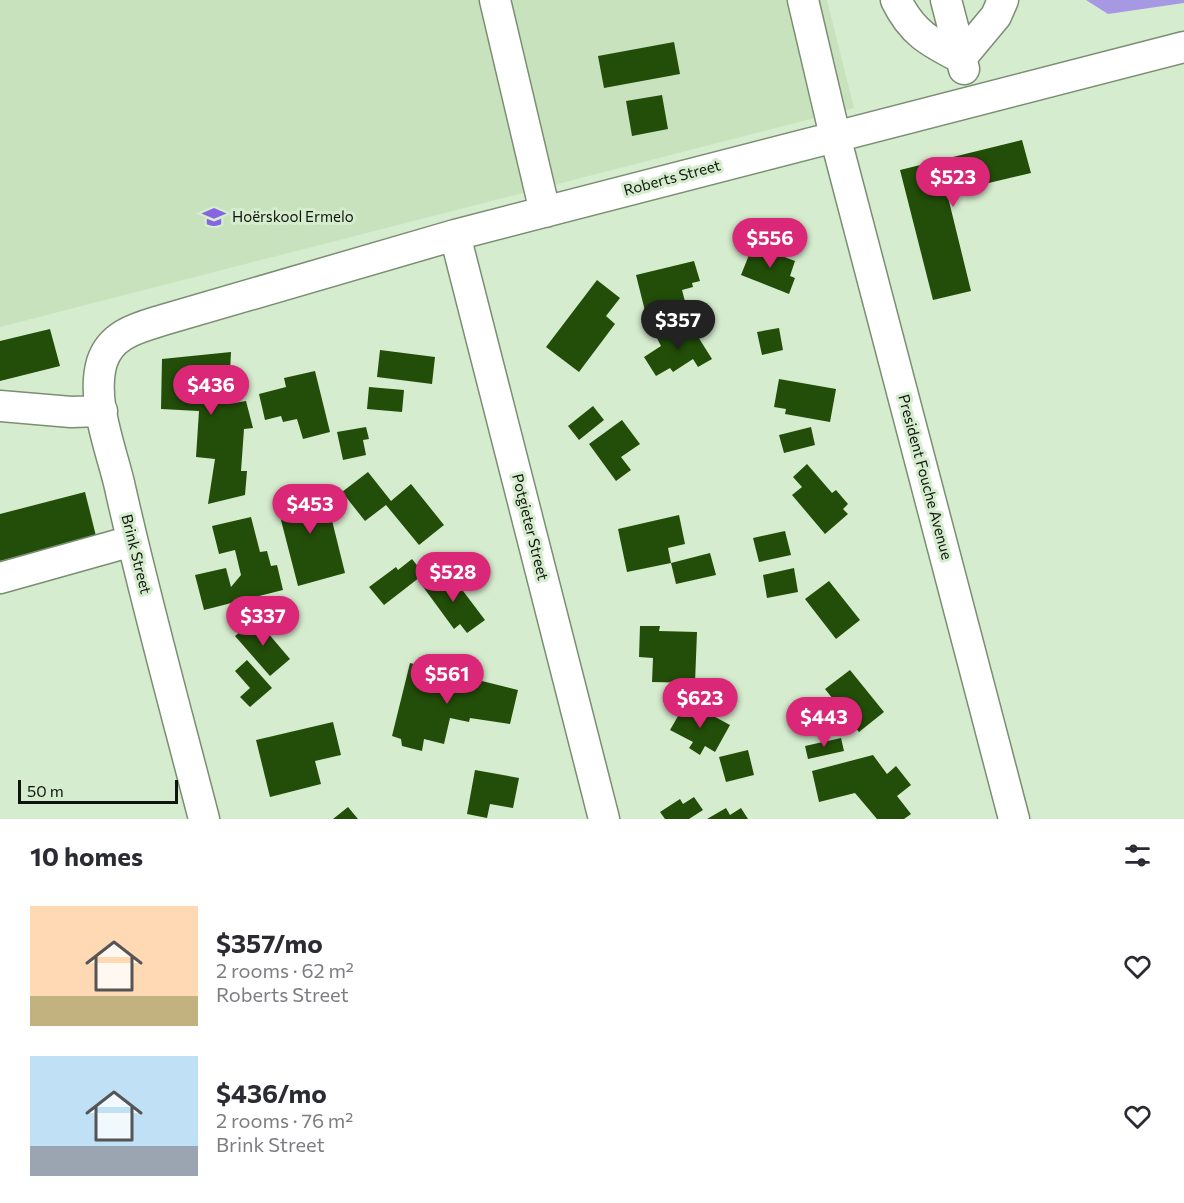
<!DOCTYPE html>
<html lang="en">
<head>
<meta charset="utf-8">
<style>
	:root { --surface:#fff; --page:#f7f7f7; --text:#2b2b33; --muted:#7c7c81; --accent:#db2777 }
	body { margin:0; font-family:Commissioner,sans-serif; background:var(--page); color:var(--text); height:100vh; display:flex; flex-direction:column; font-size:22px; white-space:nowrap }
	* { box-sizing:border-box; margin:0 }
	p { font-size:20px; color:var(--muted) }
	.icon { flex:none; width:33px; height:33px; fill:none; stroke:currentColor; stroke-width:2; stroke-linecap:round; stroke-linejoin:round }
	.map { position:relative; height:819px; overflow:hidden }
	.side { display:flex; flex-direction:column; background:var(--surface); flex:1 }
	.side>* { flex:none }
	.scale { position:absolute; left:18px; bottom:15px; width:160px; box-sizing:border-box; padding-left:6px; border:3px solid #0e160c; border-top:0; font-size:16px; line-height:21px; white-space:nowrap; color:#0e160c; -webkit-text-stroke:4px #d6ecce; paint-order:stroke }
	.price { position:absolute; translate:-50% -51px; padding:0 14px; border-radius:21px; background:var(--accent); color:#fff; font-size:20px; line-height:39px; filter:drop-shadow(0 2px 3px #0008) }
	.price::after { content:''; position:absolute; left:50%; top:36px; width:18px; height:14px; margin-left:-9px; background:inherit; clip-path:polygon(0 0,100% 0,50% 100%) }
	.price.current { background:#222; color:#fff }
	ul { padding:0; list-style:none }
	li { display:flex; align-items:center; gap:18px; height:150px; padding:0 30px }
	li span { display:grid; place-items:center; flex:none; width:168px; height:120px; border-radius:0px; color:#555 }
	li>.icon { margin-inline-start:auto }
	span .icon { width:72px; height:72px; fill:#fffc; stroke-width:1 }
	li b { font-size:26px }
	h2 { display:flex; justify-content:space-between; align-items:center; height:72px; padding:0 30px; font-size:26px }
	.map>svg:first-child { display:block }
	.built { fill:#c8e2be }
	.water { fill:#a798e3 }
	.building { fill:#224e09 }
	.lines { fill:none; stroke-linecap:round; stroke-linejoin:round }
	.minor-casing { stroke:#7a8e73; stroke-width:33 }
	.minor { stroke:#fff; stroke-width:30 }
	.labels { text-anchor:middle; stroke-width:6; stroke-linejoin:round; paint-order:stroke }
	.street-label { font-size:15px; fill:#0e160c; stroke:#d6ecce }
	.poi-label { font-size:15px; fill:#0e160c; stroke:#d6ecce; text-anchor:start }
</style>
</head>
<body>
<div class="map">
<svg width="1184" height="819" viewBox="0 0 1184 819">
	<rect width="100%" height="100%" fill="#d6ecce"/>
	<path class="built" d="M0 0H827L854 108 0 327Z"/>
	<path class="water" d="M1086 0H1184V3L1108 14Z"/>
	<path class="building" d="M674 42 680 74 604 88 598 56Z
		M662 95 668 129 632 136 626 101Z
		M1022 140 1031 173 947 193 971 291 933 300 900 170Z
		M753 245 795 261 790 276 795 278 789 294 741 275Z
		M694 261 700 281 692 283 693 287 682 290 687 309 647 319 636 275Z
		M597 280 620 298 606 316 615 324 579 372 546 347Z
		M690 324 712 359 698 367 693 359 673 372 670 368 656 376 644 357 661 346 657 338 678 326 681 330Z
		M779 328 783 350 762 355 757 332Z
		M50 329 60 366 0 381V341Z
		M380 350 435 357 432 384 377 377Z
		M231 352 230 372H226L225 384H234V403L246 401 253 428 244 429 241 471H247L245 495 208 504 215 459 196 457 199 411 161 409 162 359Z
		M315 371 330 432 303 439 297 419 283 422 281 416 265 420 259 394 286 387 284 378Z
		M779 379 836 389 830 422 785 414 786 409 774 407Z
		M369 387 404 390 402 412 367 409Z
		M593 406 604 420 579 440 568 426Z
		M622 420 640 444 621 457 631 470 616 481 589 444Z
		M366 427 369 439 363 440 366 455 343 460 337 432Z
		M811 427 815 445 784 453 779 435Z
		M807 464 832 493 836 490 848 504 843 509 848 514 825 534 792 495 802 487 793 477Z
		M368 472 391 501 411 484 444 525 419 545 386 505 365 521 342 492Z
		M323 484 345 573 298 586 275 497Z
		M85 492 96 536 0 561V514Z
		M679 515 685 544 668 548 671 563 627 572 618 529Z
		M251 517 260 552 267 551 271 566 277 565 283 590 204 610 195 575 226 568 231 587 241 575 235 550 219 554 212 526Z
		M785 531 791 555 759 562 753 538Z
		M710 553 716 575 676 584 671 563Z
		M412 559 424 574 384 605 369 587 396 567 398 570Z
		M794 568 798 592 767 598 763 575Z
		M440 570 452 587 457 583 485 620 467 633 460 624 454 629 421 584Z
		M829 581 860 620 836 639 805 599Z
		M256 619 290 659 270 676 235 636Z
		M640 626H660L659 631 697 632 695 683 652 682 653 658 639 657Z
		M247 660 272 688 250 707 240 697 250 688 235 671Z
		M410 663 518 690 510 724 470 718 469 722 450 718 444 744 424 739 422 751 402 746 401 739 392 736Z
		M850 670 884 712 859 732 825 689Z
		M693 705 730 725 715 752 705 746 700 755 689 748 693 742 670 730 681 711 687 715Z
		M333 722 341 755 315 761 321 784 270 797 256 740Z
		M841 738 844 751 808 759 805 746Z
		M748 750 754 775 726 782 719 757Z
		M873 755 887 774 896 766 911 785 897 796 911 814 904 819H877L855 793 819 802 812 771Z
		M475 770 519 778 513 808 490 804 487 818 467 814Z
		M694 797 703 810 689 819H665L660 812 680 799 683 804Z
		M348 807 358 819H333Z
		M726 808 730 815 741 808 748 819H707Z"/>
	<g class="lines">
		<g class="minor-casing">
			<path id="minor" d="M495 0 545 212
				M803 0 835 136 1014 819
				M896 0C912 33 930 42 961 58L996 16 1003 0
				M946 0 964 69
				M455 235 604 819
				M0 406 71 412 102 411
				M0 578 132 541
				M204 819C175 707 144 595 119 483 110 446 91 399 102 362 111 334 137 328 163 320L455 235 1184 47"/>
		</g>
		<use href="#minor" class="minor"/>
	</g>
	<defs>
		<g id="school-bare" transform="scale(1.8)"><path d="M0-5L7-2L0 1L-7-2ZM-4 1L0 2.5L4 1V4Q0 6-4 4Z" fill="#8665e0" stroke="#d6ecce" stroke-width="2.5" paint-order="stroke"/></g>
	</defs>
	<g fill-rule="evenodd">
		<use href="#school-bare" x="214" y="217"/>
	</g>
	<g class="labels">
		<g class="street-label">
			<text transform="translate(672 178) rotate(-15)" y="5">Roberts Street</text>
			<text transform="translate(925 477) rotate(75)" y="5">President Fouche Avenue</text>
			<text transform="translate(530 527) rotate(76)" y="5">Potgieter Street</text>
			<text transform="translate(136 554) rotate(76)" y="5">Brink Street</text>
		</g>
		<g class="poi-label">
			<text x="232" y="222">Hoërskool Ermelo</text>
		</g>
	</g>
</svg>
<div class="scale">50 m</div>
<b class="price" style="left:953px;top:208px">$523</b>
<b class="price" style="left:770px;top:269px">$556</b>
<b class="price current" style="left:678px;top:351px">$357</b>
<b class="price" style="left:211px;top:416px">$436</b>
<b class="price" style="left:310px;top:535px">$453</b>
<b class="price" style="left:453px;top:603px">$528</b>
<b class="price" style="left:263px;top:647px">$337</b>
<b class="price" style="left:447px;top:705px">$561</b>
<b class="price" style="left:700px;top:729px">$623</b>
<b class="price" style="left:824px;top:748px">$443</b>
</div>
<section class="side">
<h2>10 homes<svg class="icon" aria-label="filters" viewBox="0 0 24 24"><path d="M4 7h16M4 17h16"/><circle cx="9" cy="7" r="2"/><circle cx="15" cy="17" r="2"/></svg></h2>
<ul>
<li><span style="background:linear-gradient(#ffd9b3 75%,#c2b280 0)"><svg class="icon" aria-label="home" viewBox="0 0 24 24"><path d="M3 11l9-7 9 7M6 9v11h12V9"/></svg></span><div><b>$357/mo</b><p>2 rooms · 62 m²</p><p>Roberts Street</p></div><svg class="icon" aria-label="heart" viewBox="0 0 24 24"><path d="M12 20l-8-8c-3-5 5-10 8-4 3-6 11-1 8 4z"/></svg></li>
<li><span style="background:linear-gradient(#bfe0f5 75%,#9aa5b1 0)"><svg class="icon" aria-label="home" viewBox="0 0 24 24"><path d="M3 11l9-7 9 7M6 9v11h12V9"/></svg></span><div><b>$436/mo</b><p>2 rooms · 76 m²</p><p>Brink Street</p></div><svg class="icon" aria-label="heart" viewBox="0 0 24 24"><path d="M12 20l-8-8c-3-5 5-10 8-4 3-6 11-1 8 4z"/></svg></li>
</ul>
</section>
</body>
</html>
